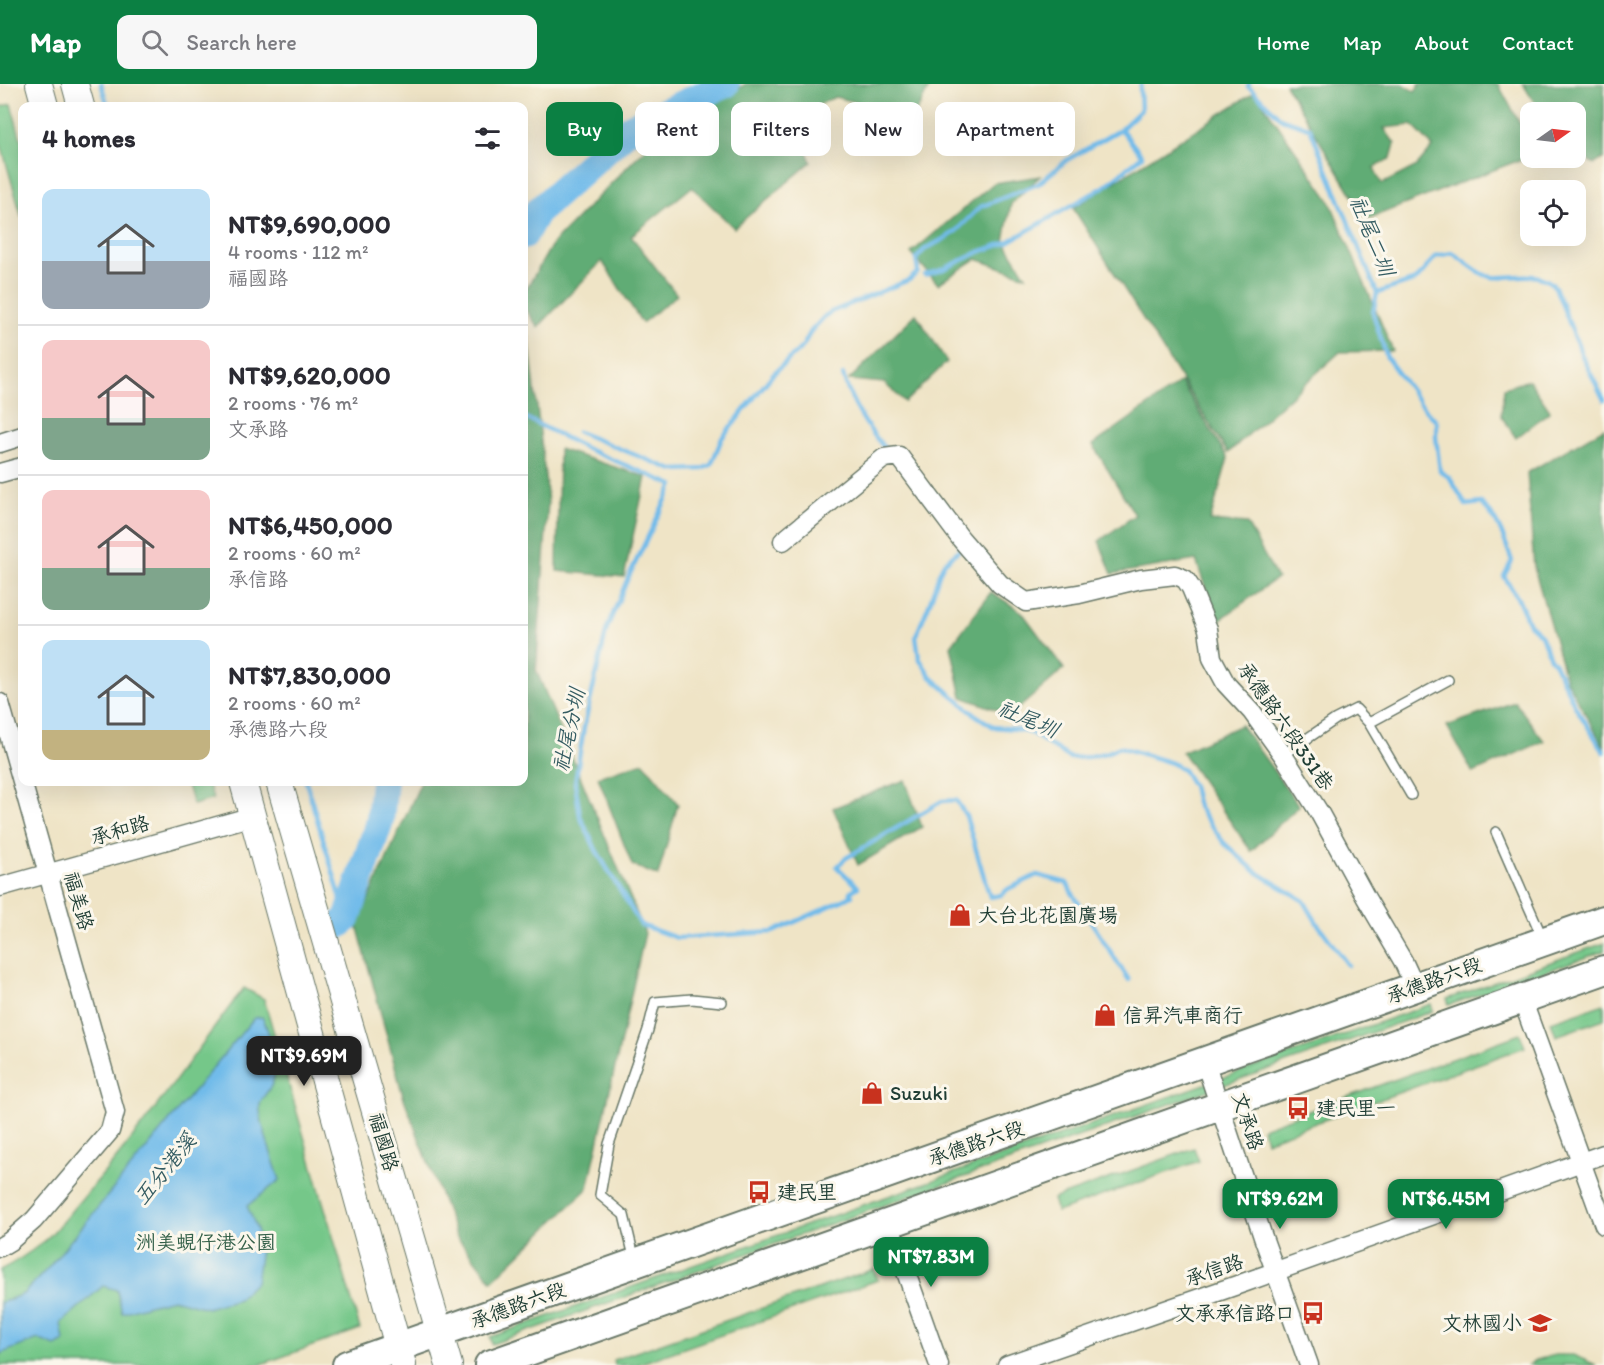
<!DOCTYPE html>
<html lang="en">
<head>
<meta charset="utf-8">
<style>
	:root { --surface:#fff; --page:#f7f7f7; --text:#2b2b33; --muted:#7c7c81; --line:#e1e1e2; --accent:#0b8043 }
	body { margin:0; font-family:Itim,"LXGW WenKai TC",sans-serif; background:var(--page); color:var(--text); height:100vh; display:flex; flex-direction:column; font-size:22px; white-space:nowrap }
	* { box-sizing:border-box; margin:0 }
	p { font-size:20px; color:var(--muted) }
	.icon { flex:none; width:33px; height:33px; fill:none; stroke:currentColor; stroke-width:2; stroke-linecap:round; stroke-linejoin:round }
	.map { position:relative; flex:1; overflow:hidden }
	.drawer { position:absolute; left:18px; top:18px; width:510px; height:684px; display:flex; flex-direction:column; background:var(--surface); border-radius:12px; box-shadow:0 6px 24px #0002 }
	.drawer>* { flex:none }
	.guide { position:absolute; left:546px; top:18px; width:570px; height:54px; display:flex; gap:12px }
	.needle { width:39px; rotate:76deg }
	.fabs { position:absolute; left:1520px; top:18px; display:grid; gap:12px }
	.fabs a { display:grid; place-items:center; width:66px; height:66px; border-radius:12px; background:var(--surface); box-shadow:0 6px 24px #0002; font-size:30px }
	.price { position:absolute; translate:-50% -51px; padding:0 14px; border-radius:12px; background:var(--accent); color:#fff; font-size:20px; line-height:39px; filter:drop-shadow(0 2px 3px #0008) }
	.price::after { content:''; position:absolute; left:50%; top:36px; width:18px; height:14px; margin-left:-9px; background:inherit; clip-path:polygon(0 0,100% 0,50% 100%) }
	.price.on { background:#222; color:#fff }
	ul { padding:0; list-style:none }
	li { display:flex; align-items:center; gap:18px; height:150px; padding:0 24px }
	li+li { border-top:2px solid var(--line) }
	li span { display:grid; place-items:center; flex:none; width:168px; height:120px; border-radius:12px; color:#555 }
	li>.icon { margin-inline-start:auto }
	span .icon { width:72px; height:72px; fill:#fffc; stroke-width:1 }
	li b { font-size:26px }
	h2 { display:flex; justify-content:space-between; align-items:center; height:72px; padding:0 24px; font-size:26px }
	.tag { padding:0 21px; border-radius:12px; background:var(--surface); box-shadow:0 6px 24px #0002; font-size:21px; line-height:54px }
	.tag.on { background:var(--accent); color:#fff }
	header { display:flex; align-items:center; gap:36px; box-sizing:border-box; height:84px; padding:0 30px; background:var(--accent); color:#fff }
	header strong { font-size:28px }
	nav { display:flex; gap:33px; margin-inline-start:auto; font-size:21px }
	.search { width:420px; height:54px; background:var(--page); display:flex; align-items:center; gap:15px; box-sizing:border-box; padding:0 21px; border-radius:12px; color:var(--muted); font-size:22px }
	.map>svg:first-child { display:block }
	.green { fill:#75c789; stroke:#4a825e; stroke-width:1.5 }
	.forest { fill:#60ac75; stroke:#407454; stroke-width:1.5; fill-rule:evenodd }
	.water { fill:#71bbea; stroke:#487c8f; stroke-width:1.5 }
	.lines { fill:none; stroke-linecap:round; stroke-linejoin:round }
	.stream { stroke:#71bbea; stroke-width:4.5 }
	.river { stroke:#71bbea; stroke-width:28 }
	.lane-casing { stroke:#687767; stroke-width:12 }
	.street-casing { stroke:#687767; stroke-width:21 }
	.secondary-casing { stroke:#687767; stroke-width:28 }
	.primary-casing { stroke:#687767; stroke-width:32 }
	.lane { stroke:#fff; stroke-width:9 }
	.street { stroke:#fff; stroke-width:18 }
	.secondary { stroke:#fff; stroke-width:26 }
	.primary { stroke:#fff; stroke-width:28 }
	.labels { text-anchor:middle; stroke-width:6; stroke-linejoin:round; paint-order:stroke }
	.street-label { font-size:20px; fill:#1f3d34; stroke:#fbf7ec }
	.poi-label { font-size:20px; fill:#1f3d34; stroke:#fbf7ec; text-anchor:start }
	.park-label { font-size:20px; fill:#346049; stroke:#fbf7ec }
	.water-label { font-size:21px; font-style:italic; fill:#345c62; stroke:#fbf7ec }
</style>
</head>
<body>
<header>
<strong>Map</strong>
<div class="search"><svg class="icon" aria-label="search" viewBox="0 0 24 24"><circle cx="10" cy="10" r="6"/><path d="M15 15l6 6"/></svg>Search here</div>
<nav><a>Home</a><a>Map</a><a>About</a><a>Contact</a></nav>
</header>
<div class="map">
<svg width="1604" height="1281" viewBox="0 0 1604 1281">
	<rect width="100%" height="100%" fill="#fbf7ec"/>
	<filter id="ink" filterUnits="userSpaceOnUse"><feTurbulence type="fractalNoise" baseFrequency=".0167" numOctaves="2"/><feDisplacementMap in="SourceGraphic" scale="12" xChannelSelector="R" yChannelSelector="G"/><feConvolveMatrix kernelMatrix="1 2 1 2 8 2 1 2 1" color-interpolation-filters="sRGB"/></filter>
	<filter id="wash" filterUnits="userSpaceOnUse"><feTurbulence type="fractalNoise" baseFrequency=".008" numOctaves="4" result="noise"/><feDisplacementMap in="SourceGraphic" scale="24" xChannelSelector="R" yChannelSelector="G"/><feGaussianBlur stdDeviation="1.35" result="paint"/><feColorMatrix in="noise" values="0 0 0 0 0 0 0 0 0 0 0 0 0 0 0 0 0 1.4 0 .05"/><feComposite in="paint" operator="in"/></filter>
	<g filter="url(#wash)">
		<rect width="100%" height="100%" fill="#efe4c6"/>
		<path class="green" d="M11 20 22 59V134L0 57V23Z
			M186 698H208L213 715 193 721Z
			M1604 859V867L1449 921 1447 915Z
			M244 904 264 915 360 1245 259 1281H0V1186C14 1179 29 1169 42 1159 58 1145 71 1126 85 1111 143 1046 191 973 244 904Z
			M1431 920 1433 927 492 1260 490 1253Z
			M1604 920V935L1556 952 1551 938Z
			M1520 950 1525 963 1266 1057 1262 1044Z
			M1194 1064 1199 1077 1057 1128 1053 1115Z
			M874 1185 878 1196 636 1281H614L613 1276Z
			M1556 1271H1573L1596 1281H1529L1536 1276Z"/>
		<path class="forest" d="M746 0H931L914 32 835 13 793 33 811 78 734 144 692 103 631 152 677 211 642 239 602 177 538 243 524 223V209L553 159 669 40Z
			M1285 0H1402L1415 7 1420 0H1498L1530 58V72L1367 135ZM1412 41 1433 63 1417 82 1382 100 1374 84 1391 74 1395 60 1384 44Z
			M1523 0H1604V74L1595 80 1575 70V28H1540Z
			M1255 8 1329 115 1393 267 1340 268 1228 369 1073 124Z
			M1040 92 1011 120 1004 157 1026 192 976 175 938 200 911 169 994 99Z
			M916 230 947 278 905 318 884 299 849 296Z
			M529 254 548 418 536 586 645 849 588 1104 492 1197 456 1152 403 1012 357 841 421 698H524V259Z
			M1529 296 1550 327 1516 354 1501 332 1504 304Z
			M1181 298 1228 374 1210 437 1247 440 1277 494 1217 538 1196 476 1112 490 1099 457 1135 431 1093 361Z
			M1604 344V663L1566 596 1534 483 1527 389Z
			M559 365 646 393 624 493 557 487Z
			M991 508 1022 528 1064 585 1011 631 962 613 951 562Z
			M1515 618 1544 657 1473 689 1447 642Z
			M1241 641 1299 722 1251 767 1182 668Z
			M643 678 678 720 658 792 632 781 598 693Z
			M905 696 922 743 858 781 833 724Z"/>
		<path class="water" d="M262 933C270 948 279 983 272 1000 269 1007 262 1013 260 1020 257 1033 275 1081 280 1096L247 1122 257 1145 260 1172 256 1198 238 1215 207 1224 173 1215 145 1222 122 1229 117 1206 103 1202 61 1239 64 1257 55 1262 38 1255 0 1270V1219L23 1210 48 1184 254 934Z"/>
		<g class="lines">
			<path class="stream" d="M101 0 108 22
				M1249 0 1248 3 1251 5 1282 35 1310 44 1377 209 1373 229 1387 274 1423 323 1437 338 1436 353 1440 387 1450 394 1466 421 1481 419C1499 435 1504 455 1512 477L1504 492 1518 515 1529 540 1541 551 1550 574 1555 580 1576 624 1604 668
				M925 191 942 186 979 168 1008 158 1104 103 1142 72 1121 45
				M1377 209 1416 196 1436 172 1452 169C1462 174 1481 193 1492 193 1513 195 1539 184 1555 203L1583 274 1604 316
				M843 291C851 320 869 347 889 369
				M524 333 587 365 673 401 628 494 607 544 584 643 575 699 580 732 596 766 641 841 677 854 773 848 852 812 850 808 858 803 837 783 846 774 942 717 956 716 966 732 990 813 1001 811 1008 805 1037 791 1067 799 1071 807 1129 896
				M578 348 673 386 702 385 711 381 722 354 773 290 803 262 811 247 825 232 831 228 909 196 918 188 916 175 924 166 954 149 980 123 1038 100 1067 76 1121 45 1141 26 1140 5 1141 0
				M959 462 960 465 944 479 940 487 930 518 916 552 919 574 931 593 974 630 994 643 1015 645 1031 649 1070 674 1087 673 1106 669 1120 663 1172 679 1183 686 1193 702 1198 723 1224 759 1255 787 1304 817 1317 839 1348 881
				M306 698 347 835"/>
			<path class="river" d="M524 151 536 129 631 43 726 0
				M336 843 347 835 380 736 384 698"/>
		</g>
	</g>
	<g filter="url(#ink)">
		<g class="lines">
			<g class="lane-casing">
				<path id="lane" d="M1369 639 1448 596
					M1283 671 1336 635 1356 625 1369 639 1411 711
					M1496 748 1543 855
					M635 1177 624 1131 600 1111 609 1060 648 946 655 918 692 915 722 918"/>
			</g>
			<g class="street-casing">
				<path id="street" d="M0 359 22 352
					M0 389 22 383
					M783 457 884 374 899 372 961 455 1000 500 1026 518 1079 510 1141 495 1175 491 1185 495 1191 504 1208 545 1212 574 1226 600 1252 628 1283 671 1319 728 1366 814 1403 877 1415 903
					M0 619 115 1028 110 1047 34 1136 10 1157 0 1163
					M0 803 253 732
					M1522 915 1604 1141
					M1205 978 1263 1153 1309 1281
					M889 1140 939 1281
					M1007 1281 1246 1198 1604 1070"/>
			</g>
			<g class="secondary-casing">
				<path id="secondary" d="M39 0 45 22
					M75 0 81 22
					M243 698 403 1281
					M279 698 449 1281"/>
			</g>
			<g class="primary-casing">
				<path id="primary" d="M347 1281 1604 836
					M489 1281 1604 886"/>
			</g>
			<use href="#lane" class="lane"/>
			<use href="#street" class="street"/>
			<use href="#secondary" class="secondary"/>
			<use href="#primary" class="primary"/>
		</g>
	</g>
	<defs>
		<g id="shop-bare" transform="scale(1.8)"><path d="M-5-2.5h2.3a2.7 3.5 0 0 1 5.4 0H5L5.5 6h-11ZM-1.5-2.5h3a1.5 2.3 0 0 0-3 0Z" fill="#c8321e" stroke="#fbf7ec" stroke-width="2.5" paint-order="stroke"/></g>
		<g id="bus-bare" transform="scale(1.8)"><path d="M-5-6H5V4H4V6H2V4H-2V6H-4V4H-5ZM-3.5-4V0h7V-4ZM-3.5 1.2v1.5H-2V1.2ZM2 1.2v1.5H3.5V1.2Z" fill="#c8321e" stroke="#fbf7ec" stroke-width="2.5" paint-order="stroke"/></g>
		<g id="school-bare" transform="scale(1.8)"><path d="M0-5L7-2L0 1L-7-2ZM-4 1L0 2.5L4 1V4Q0 6-4 4Z" fill="#c8321e" stroke="#fbf7ec" stroke-width="2.5" paint-order="stroke"/></g>
	</defs>
	<g fill-rule="evenodd">
		<use href="#shop-bare" x="960" y="831"/>
		<use href="#shop-bare" x="1105" y="931"/>
		<use href="#shop-bare" x="872" y="1009"/>
		<use href="#bus-bare" x="1298" y="1024"/>
		<use href="#bus-bare" x="759" y="1108"/>
		<use href="#bus-bare" x="1313" y="1229"/>
		<use href="#school-bare" x="1540" y="1239"/>
	</g>
	<g class="labels">
		<g class="street-label">
			<text transform="translate(1286 642) rotate(55)" y="7">承德路六段331巷</text>
			<text transform="translate(120 746) rotate(-16)" y="7">承和路</text>
			<text transform="translate(79 817) rotate(74)" y="7">福美路</text>
			<text transform="translate(1434 896) rotate(-20)" y="7">承德路六段</text>
			<text transform="translate(1248 1037) rotate(72)" y="7">文承路</text>
			<text transform="translate(384 1058) rotate(74)" y="7">福國路</text>
			<text transform="translate(976 1059) rotate(-19)" y="7">承德路六段</text>
			<text transform="translate(1214 1186) rotate(-19)" y="7">承信路</text>
			<text transform="translate(518 1221) rotate(-20)" y="7">承德路六段</text>
		</g>
		<g class="poi-label">
			<text x="978" y="838">大台北花園廣場</text>
			<text x="1123" y="938">信昇汽車商行</text>
			<text x="890" y="1016">Suzuki</text>
			<text x="1316" y="1031">建民里一</text>
			<text x="777" y="1115">建民里</text>
			<text x="1295" y="1236" text-anchor="end">文承承信路口</text>
			<text x="1522" y="1246" text-anchor="end">文林國小</text>
		</g>
		<g class="park-label">
			<text x="206" y="1165">洲美蜆仔港公園</text>
		</g>
		<g class="water-label">
			<text transform="translate(1372 152) rotate(68)" y="7">社尾二圳</text>
			<text transform="translate(1028 635) rotate(23)" y="7">社尾圳</text>
			<text transform="translate(569 646) rotate(-78)" y="7">社尾分圳</text>
			<text transform="translate(165 1085) rotate(-51)" y="7">五分港溪</text>
		</g>
	</g>
</svg>
<div class="fabs">
<a><svg class="needle" viewBox="-14 -14 28 28"><path d="M0-13l5 13h-10z" fill="#e53935"/><path d="M0 13l5-13h-10z" fill="#7c7c81"/></svg></a>
<a><svg class="icon" aria-label="locate" viewBox="0 0 24 24"><circle cx="12" cy="12" r="6"/><path d="M12 2v4M12 18v4M2 12h4M18 12h4"/></svg></a>
</div>
<b class="price on" style="left:304px;top:1003px">NT$9.69M</b>
<b class="price" style="left:1280px;top:1146px">NT$9.62M</b>
<b class="price" style="left:1446px;top:1146px">NT$6.45M</b>
<b class="price" style="left:931px;top:1204px">NT$7.83M</b>
<div class="guide">
<a class="tag on">Buy</a>
<a class="tag">Rent</a>
<a class="tag">Filters</a>
<a class="tag">New</a>
<a class="tag">Apartment</a>
</div>
<section class="drawer">
<h2>4 homes<svg class="icon" aria-label="filters" viewBox="0 0 24 24"><path d="M4 7h16M4 17h16"/><circle cx="9" cy="7" r="2"/><circle cx="15" cy="17" r="2"/></svg></h2>
<ul>
<li><span style="background:linear-gradient(#bfe0f5 60%,#9aa5b1 0)"><svg class="icon" aria-label="home" viewBox="0 0 24 24"><path d="M3 11l9-7 9 7M6 9v11h12V9"/></svg></span><div><b>NT$9,690,000</b><p>4 rooms · 112 m²</p><p>福國路</p></div></li>
<li><span style="background:linear-gradient(#f6c9c9 65%,#7fa58c 0)"><svg class="icon" aria-label="home" viewBox="0 0 24 24"><path d="M3 11l9-7 9 7M6 9v11h12V9"/></svg></span><div><b>NT$9,620,000</b><p>2 rooms · 76 m²</p><p>文承路</p></div></li>
<li><span style="background:linear-gradient(#f6c9c9 65%,#7fa58c 0)"><svg class="icon" aria-label="home" viewBox="0 0 24 24"><path d="M3 11l9-7 9 7M6 9v11h12V9"/></svg></span><div><b>NT$6,450,000</b><p>2 rooms · 60 m²</p><p>承信路</p></div></li>
<li><span style="background:linear-gradient(#bfe0f5 75%,#c2b280 0)"><svg class="icon" aria-label="home" viewBox="0 0 24 24"><path d="M3 11l9-7 9 7M6 9v11h12V9"/></svg></span><div><b>NT$7,830,000</b><p>2 rooms · 60 m²</p><p>承德路六段</p></div></li>
</ul>
</section>
</div>
</body>
</html>
